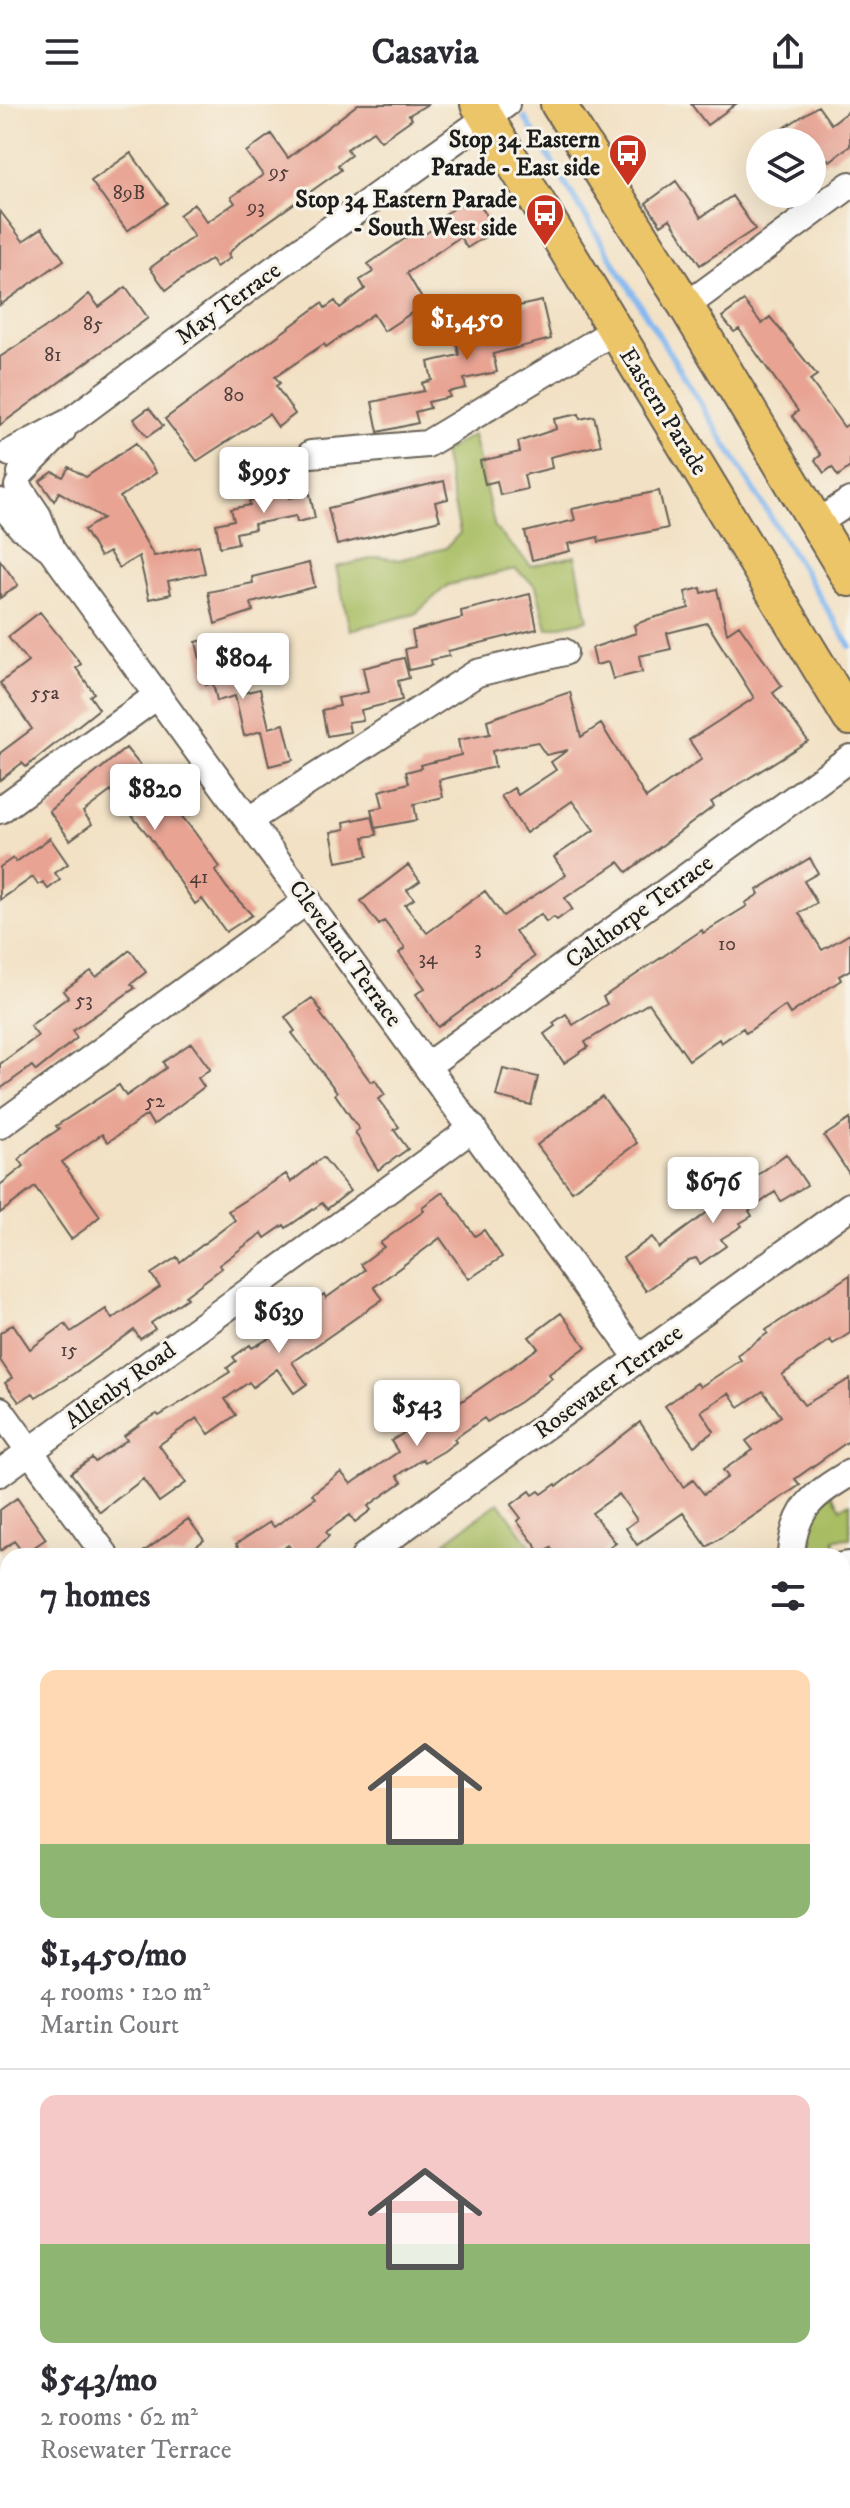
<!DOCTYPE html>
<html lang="en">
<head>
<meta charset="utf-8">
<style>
	:root { --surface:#fff; --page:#f2f2f3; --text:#2b2b33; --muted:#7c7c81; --line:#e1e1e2; --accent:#b45309 }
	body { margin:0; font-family:"IM FELL DW Pica",serif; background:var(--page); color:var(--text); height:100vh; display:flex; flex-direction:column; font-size:30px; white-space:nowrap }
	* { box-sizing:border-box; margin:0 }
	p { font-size:26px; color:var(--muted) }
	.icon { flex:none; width:44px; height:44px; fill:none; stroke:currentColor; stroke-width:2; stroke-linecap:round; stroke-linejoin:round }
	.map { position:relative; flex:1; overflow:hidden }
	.details { position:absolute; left:0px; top:1444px; width:850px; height:960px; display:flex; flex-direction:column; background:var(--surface); border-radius:24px 24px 0 0; box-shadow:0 8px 32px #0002 }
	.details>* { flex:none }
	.controls { position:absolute; left:746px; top:24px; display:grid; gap:16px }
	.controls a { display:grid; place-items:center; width:80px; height:80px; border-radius:50%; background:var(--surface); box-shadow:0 8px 32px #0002; font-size:40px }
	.price { position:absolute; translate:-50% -68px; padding:0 18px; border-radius:8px; background:#fff; color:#222; font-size:26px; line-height:52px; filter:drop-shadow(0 2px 4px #0008) }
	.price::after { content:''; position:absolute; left:50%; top:48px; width:24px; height:18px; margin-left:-12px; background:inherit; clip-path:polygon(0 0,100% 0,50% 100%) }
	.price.on { background:var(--accent); color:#fff }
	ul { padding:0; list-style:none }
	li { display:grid; align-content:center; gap:16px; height:424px; padding:0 40px }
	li+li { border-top:2px solid var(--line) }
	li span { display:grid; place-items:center; height:248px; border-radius:16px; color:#555 }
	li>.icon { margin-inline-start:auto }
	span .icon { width:144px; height:144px; fill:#fffc; stroke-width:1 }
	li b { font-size:34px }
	h2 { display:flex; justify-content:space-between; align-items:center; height:96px; padding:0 40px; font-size:34px }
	header { display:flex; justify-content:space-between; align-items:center; height:104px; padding:0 40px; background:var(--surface); font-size:36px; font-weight:700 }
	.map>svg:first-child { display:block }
	.green { fill:#a9be63; stroke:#626d40; stroke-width:2 }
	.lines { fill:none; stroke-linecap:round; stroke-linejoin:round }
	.stream { stroke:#82b7f0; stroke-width:6 }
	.building { fill:#e8a393 }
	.minor-casing { stroke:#676157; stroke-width:30 }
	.major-casing { stroke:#676157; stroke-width:38 }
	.highway-casing { stroke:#676157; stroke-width:42 }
	.minor { stroke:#fff; stroke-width:26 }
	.major { stroke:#edc569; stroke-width:34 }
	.highway { stroke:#edc569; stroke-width:38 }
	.labels { text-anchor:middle; stroke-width:6; stroke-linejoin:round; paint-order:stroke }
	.number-label { font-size:20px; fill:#4f3e3a }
	.poi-label { font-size:24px; font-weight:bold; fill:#1c1c1c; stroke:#f7f3e8; text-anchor:end }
	.street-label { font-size:24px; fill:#1c1c1c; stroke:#f7f3e8 }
</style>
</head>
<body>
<header><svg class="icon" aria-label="menu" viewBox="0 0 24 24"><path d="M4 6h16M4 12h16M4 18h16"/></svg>Casavia<svg class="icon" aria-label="share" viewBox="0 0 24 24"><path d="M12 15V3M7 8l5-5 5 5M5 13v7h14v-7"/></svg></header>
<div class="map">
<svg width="850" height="2404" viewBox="0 0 850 2404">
	<rect width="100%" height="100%" fill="#f7f3e8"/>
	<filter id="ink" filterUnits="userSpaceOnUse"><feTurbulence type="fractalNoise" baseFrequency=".0125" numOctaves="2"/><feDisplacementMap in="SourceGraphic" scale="16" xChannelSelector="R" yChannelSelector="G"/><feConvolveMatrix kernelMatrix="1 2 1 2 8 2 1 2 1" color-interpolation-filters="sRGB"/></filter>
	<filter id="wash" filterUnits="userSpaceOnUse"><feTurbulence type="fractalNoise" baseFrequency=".006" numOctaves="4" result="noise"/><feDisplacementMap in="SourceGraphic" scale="32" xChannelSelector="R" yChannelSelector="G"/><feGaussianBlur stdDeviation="1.8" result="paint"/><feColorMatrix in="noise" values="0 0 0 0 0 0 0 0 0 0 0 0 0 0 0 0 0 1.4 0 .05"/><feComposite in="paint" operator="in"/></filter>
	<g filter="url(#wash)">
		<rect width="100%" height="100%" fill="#f2e1c4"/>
		<path class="green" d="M473 331 495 424 531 462 575 452 588 516 547 525 536 482 515 465 448 481 415 510 350 526 336 463 379 453 398 456 446 444 460 429 443 348Z
			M831 1388 841 1404 850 1399V1434L835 1435 833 1452H812L801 1444 804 1419Z
			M499 1398 538 1452H426Z"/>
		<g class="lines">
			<path class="stream" d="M525 14 850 542"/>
		</g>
		<g id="blocks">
			<path class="building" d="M358 0H428L409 11 412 15 381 37 373 27 347 45 351 51 338 61 341 66 241 137 228 150 230 154 216 163 211 155 166 186 150 164 194 132 179 111 194 100 207 118 235 99 231 93 263 71 246 48 271 30 288 54Z
				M691 0H736L707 21Z
				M818 2 831 20 850 6V42L830 57 828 55 812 66V38H762Z
				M131 49 167 99 127 127 91 77Z
				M676 77 701 113 732 92 755 125 700 161 670 115 661 121 646 99Z
				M474 92 496 126 467 144 460 133 407 169 425 200 384 227 373 210 326 243 324 240 275 273 280 279 276 282 295 310 278 323 269 310 197 357 165 315 322 199 325 204 335 197 340 204 365 185 360 176 373 168 368 160 416 127 421 133 448 114 445 110Z
				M0 107 23 137 42 124 64 156 0 201Z
				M126 183 148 214 0 321V253L67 209 89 190 99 203Z
				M542 197 551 235 493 250 497 268 464 275 466 284 448 288 450 293 428 298 430 304 415 308 418 319 378 328 372 298 424 287 422 279 432 276 428 258 459 251 456 235 487 228 482 210Z
				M744 197 762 220 770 213 817 271 810 276 844 323 850 319V363L838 372 832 363 824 369 815 356 821 351 792 312 798 307 739 225 734 228 722 213Z
				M149 304 163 322 147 333 134 315Z
				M579 310 580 315 594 312 601 341 550 353 552 364 524 371 527 385 500 391 497 377 485 380 480 357 520 348 518 338 556 325 554 315Z
				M136 339 156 369 120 393 154 452 199 442 205 469 168 477 171 490 149 495 139 452 119 464 109 448 100 453 84 426 103 414 59 388 54 397 40 377 53 368 63 373 69 363 86 373Z
				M444 377 448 395 435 398 440 416 337 441 328 404Z
				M659 387 668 424 599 438 598 433 568 440 570 447 532 456 525 428 575 416 572 405Z
				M289 389V394L310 390 315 414 297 418 296 412 254 420 255 425 236 429 238 439 220 443 216 420 234 416 231 405 250 401 249 397Z
				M0 456 18 481 0 494Z
				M309 459 315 483 251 499 253 507 215 520 208 488 253 479 252 473Z
				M701 484 702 489 717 485 727 529 739 521 782 582 773 589 808 637 711 698 714 702 627 768 619 758 565 794 572 805 557 816 554 813 546 818 541 810 515 827 534 853 438 923 416 890 425 884 399 849 405 844 384 817 379 821 361 797 408 761 420 777 407 786 414 795 405 801 427 829 485 787 503 812 566 771 554 753 594 726 572 697 526 729 501 692 514 684 518 691 556 666 551 658 568 646 546 651 537 638 492 647 495 663 439 676 443 693 414 700 417 716 375 724 371 705 383 703 379 687 409 679 406 668 421 664 420 661 461 651 458 636 490 630 487 616 570 588 581 633 601 620 646 694 702 655 689 636 754 594 707 519 667 529 671 545 639 552 642 568 613 575 608 558 596 561 592 544 636 529 634 521 649 515 689 504 685 488Z
				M530 490 537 525 448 547 449 552 431 556 432 561 409 566 405 545 415 543 412 527 462 514 461 507Z
				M40 508 81 560 76 564 94 589 90 592 99 605 26 663 22 659 0 676V649L32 625 0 579 28 558 8 533Z
				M220 532 229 571 239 569 243 589 260 585 269 624 284 620 293 656 269 662 261 627 244 632 235 592 217 597 213 579 206 581 196 538Z
				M404 554 409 574 398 577 402 596 361 606 363 616 348 618 350 628 327 632 322 606 340 602 338 594 368 588 363 564Z
				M126 644 193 726 220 763 215 767 227 784 252 811 226 828 202 795 195 800 149 732 111 687 83 708 92 720 70 736 49 707Z
				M372 712 377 731 364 733 368 752 337 758 331 728 345 725 344 718Z
				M50 734 68 760 55 769 60 776 48 785 43 778 38 781 33 773 0 796V763L13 754 16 758Z
				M810 754 818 769 804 777 817 799 799 809 822 846 850 830V866L839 872 841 876 790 910 785 902 746 929 743 924 721 939 719 935 689 956 649 899 585 938 588 943 564 959 544 930 555 922 553 919 566 910 573 921 607 900 603 893 702 826 703 829 747 802 745 799 759 790 757 786Z
				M130 846 146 868 131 880 135 884 72 927 77 934 36 967 32 962 0 985V960L38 932 30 922 68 893 63 887 91 867 96 873Z
				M312 894 322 908 320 909 371 978 375 976 385 991 378 995 399 1023 394 1026 408 1045 378 1066 355 1028 359 1025 335 990 337 988 292 929 295 927 285 913Z
				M191 939 210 965 198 974 204 983 153 1021 147 1011 108 1038 102 1030 62 1058 100 1112 85 1125 71 1135 35 1083 0 1109V1081L24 1062 19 1055 31 1044 59 1025 56 1022 119 981 126 992 166 964 163 958Z
				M503 965 538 973 531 1001 496 992Z
				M602 992 637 1039 572 1087 537 1041Z
				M850 1015V1071L824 1032Z
				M786 1050 807 1081 781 1097 775 1088 749 1107 752 1112 740 1119 742 1122 721 1135 726 1142 700 1160 696 1154 689 1156 646 1187 623 1154 652 1133 659 1144Z
				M323 1053 350 1087 327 1105 322 1099 286 1124 284 1121 265 1134 262 1129 219 1161 222 1164 185 1192 187 1194 151 1219 155 1225 140 1235 134 1226 73 1270 36 1293 33 1289 19 1298 5 1279 12 1274 0 1256V1229L13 1220 30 1245 65 1220 71 1228 106 1205 112 1215 160 1183 151 1170 177 1153 180 1158 235 1116 228 1107 286 1070 291 1078Z
				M443 1088 475 1132 484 1126 502 1153 469 1175 440 1134 374 1183 383 1195 292 1258 307 1280 294 1289 277 1265 253 1283 249 1278 225 1295 236 1311 209 1330 197 1314 159 1341 186 1379 159 1398 143 1375 100 1408 71 1369 92 1354 95 1358 127 1336 124 1332 143 1318 157 1310 159 1312 230 1268 227 1264 236 1257 233 1253 250 1241 252 1244 272 1233 302 1213 298 1208 324 1190 326 1194 365 1166 361 1160 384 1143 380 1139 424 1107 422 1103Z
				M850 1171V1229L833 1240 830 1236 782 1271 804 1301 850 1275V1336L795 1375 800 1381 707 1443 683 1409 637 1441 626 1424 637 1416 619 1390 592 1409 616 1439 598 1452H556L551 1444 542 1450 517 1417 521 1414 511 1401 530 1387 533 1391 539 1387 542 1390 556 1380 557 1382 640 1318 683 1383 693 1376 704 1390 728 1373 723 1366 753 1346 746 1337 781 1312 763 1287 739 1303 729 1289 701 1307 714 1327 694 1342 665 1302 697 1279 700 1283 741 1256 737 1251 768 1229 766 1226Z
				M561 1209 586 1243 549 1270 552 1274 520 1298 487 1318 484 1314 454 1335 456 1338 444 1347 425 1358 423 1355 397 1372 402 1378 368 1402 371 1406 355 1418 350 1411 326 1428 329 1432 309 1452H297L288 1441 273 1452H246L236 1440 270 1418 274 1423 315 1394 312 1390 341 1368 351 1380 398 1348 391 1337 449 1301 452 1304 538 1244 529 1233Z
				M17 1394 46 1435 24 1450 14 1437 0 1447V1406Z
				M188 1415 204 1436 183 1452H138Z"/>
		</g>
	</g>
	<g filter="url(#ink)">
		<use href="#blocks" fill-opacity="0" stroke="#676157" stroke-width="2"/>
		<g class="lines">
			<g class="minor-casing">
				<path id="minor" d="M686 202 850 81
					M10 349 69 318 273 166 506 0
					M311 350 427 340 614 227
					M21 369 62 327
					M18 382 38 412 51 445 639 1255
					M0 398 20 422 51 445
					M816 420 850 397
					M0 706 158 591
					M249 716 477 569 564 548
					M428 961 850 654
					M0 1021 308 796
					M0 1306 106 1452
					M0 1369 473 1024
					M791 1449C795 1404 813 1391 850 1369
					M365 1452 850 1102
					M842 1462 850 1461
					M842 1822H850
					M0 1993 8 1995
					M842 2040H850
					M842 2257H850
					M0 2262 8 2261
					M110 2396V2404
					M746 2396 747 2404"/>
			</g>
			<g class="major-casing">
				<path id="major" d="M478 0 850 614
					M558 0 686 202 850 475"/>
			</g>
			<g class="highway-casing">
				<path id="highway" d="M842 1591 850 1590
					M842 1622H850
					M0 1643 8 1642
					M0 1671 8 1670"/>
			</g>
			<use href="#minor" class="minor"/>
			<use href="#major" class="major"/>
			<use href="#highway" class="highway"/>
		</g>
	</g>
	<defs>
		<g id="bus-pin" transform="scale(2)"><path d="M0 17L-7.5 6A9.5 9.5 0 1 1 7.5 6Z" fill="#c8321e" stroke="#f7f3e8"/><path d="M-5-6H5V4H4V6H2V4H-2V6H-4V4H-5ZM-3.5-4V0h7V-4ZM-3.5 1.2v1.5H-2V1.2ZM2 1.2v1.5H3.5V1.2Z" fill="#fff"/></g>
	</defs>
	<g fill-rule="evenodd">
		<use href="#bus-pin" x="628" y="49"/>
		<use href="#bus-pin" x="545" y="109"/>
	</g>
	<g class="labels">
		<g class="number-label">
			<text x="279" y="74">95</text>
			<text x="129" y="95">89B</text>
			<text x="256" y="109">93</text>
			<text x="93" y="226">85</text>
			<text x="53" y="257">81</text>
			<text x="234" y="297">80</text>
			<text x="45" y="595">55a</text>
			<text x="199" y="779">41</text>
			<text x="727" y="846">10</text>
			<text x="478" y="850">3</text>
			<text x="428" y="860">34</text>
			<text x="84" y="902">53</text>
			<text x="155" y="1003">52</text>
			<text x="69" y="1252">15</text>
		</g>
		<g class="poi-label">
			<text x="600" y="43">Stop 34 Eastern<tspan x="600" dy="28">Parade - East side</tspan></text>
			<text x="517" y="103">Stop 34 Eastern Parade<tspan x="517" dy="28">- South West side</tspan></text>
		</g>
		<g class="street-label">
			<text transform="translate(228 199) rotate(-36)" y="8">May Terrace</text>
			<text transform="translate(664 307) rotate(58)" y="8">Eastern Parade</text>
			<text transform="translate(639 807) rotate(-36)" y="8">Calthorpe Terrace</text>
			<text transform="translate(346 849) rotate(54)" y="8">Cleveland Terrace</text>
			<text transform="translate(608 1277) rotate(-36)" y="8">Rosewater Terrace</text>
			<text transform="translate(120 1281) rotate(-36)" y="8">Allenby Road</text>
		</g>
	</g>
</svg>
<div class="controls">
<a><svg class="icon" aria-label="layers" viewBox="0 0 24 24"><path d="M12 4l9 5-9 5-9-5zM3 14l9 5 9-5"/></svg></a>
</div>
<b class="price on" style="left:467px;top:258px">$1,450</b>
<b class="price" style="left:264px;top:411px">$995</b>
<b class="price" style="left:243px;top:597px">$804</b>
<b class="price" style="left:155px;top:728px">$820</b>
<b class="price" style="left:713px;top:1121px">$676</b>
<b class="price" style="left:279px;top:1251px">$639</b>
<b class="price" style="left:417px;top:1344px">$543</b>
<section class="details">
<h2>7 homes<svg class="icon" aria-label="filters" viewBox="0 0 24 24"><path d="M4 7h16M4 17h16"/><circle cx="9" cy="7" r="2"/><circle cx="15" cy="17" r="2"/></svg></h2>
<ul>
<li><span style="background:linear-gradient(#ffd9b3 70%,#8fb573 0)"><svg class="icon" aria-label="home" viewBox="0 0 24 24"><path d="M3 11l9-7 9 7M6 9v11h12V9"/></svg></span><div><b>$1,450/mo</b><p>4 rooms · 120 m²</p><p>Martin Court</p></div></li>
<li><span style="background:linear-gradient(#f6c9c9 60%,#8fb573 0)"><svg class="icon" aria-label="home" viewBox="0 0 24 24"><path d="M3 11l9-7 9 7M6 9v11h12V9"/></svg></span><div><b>$543/mo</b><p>2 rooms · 62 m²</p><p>Rosewater Terrace</p></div></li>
</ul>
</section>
</div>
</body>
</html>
